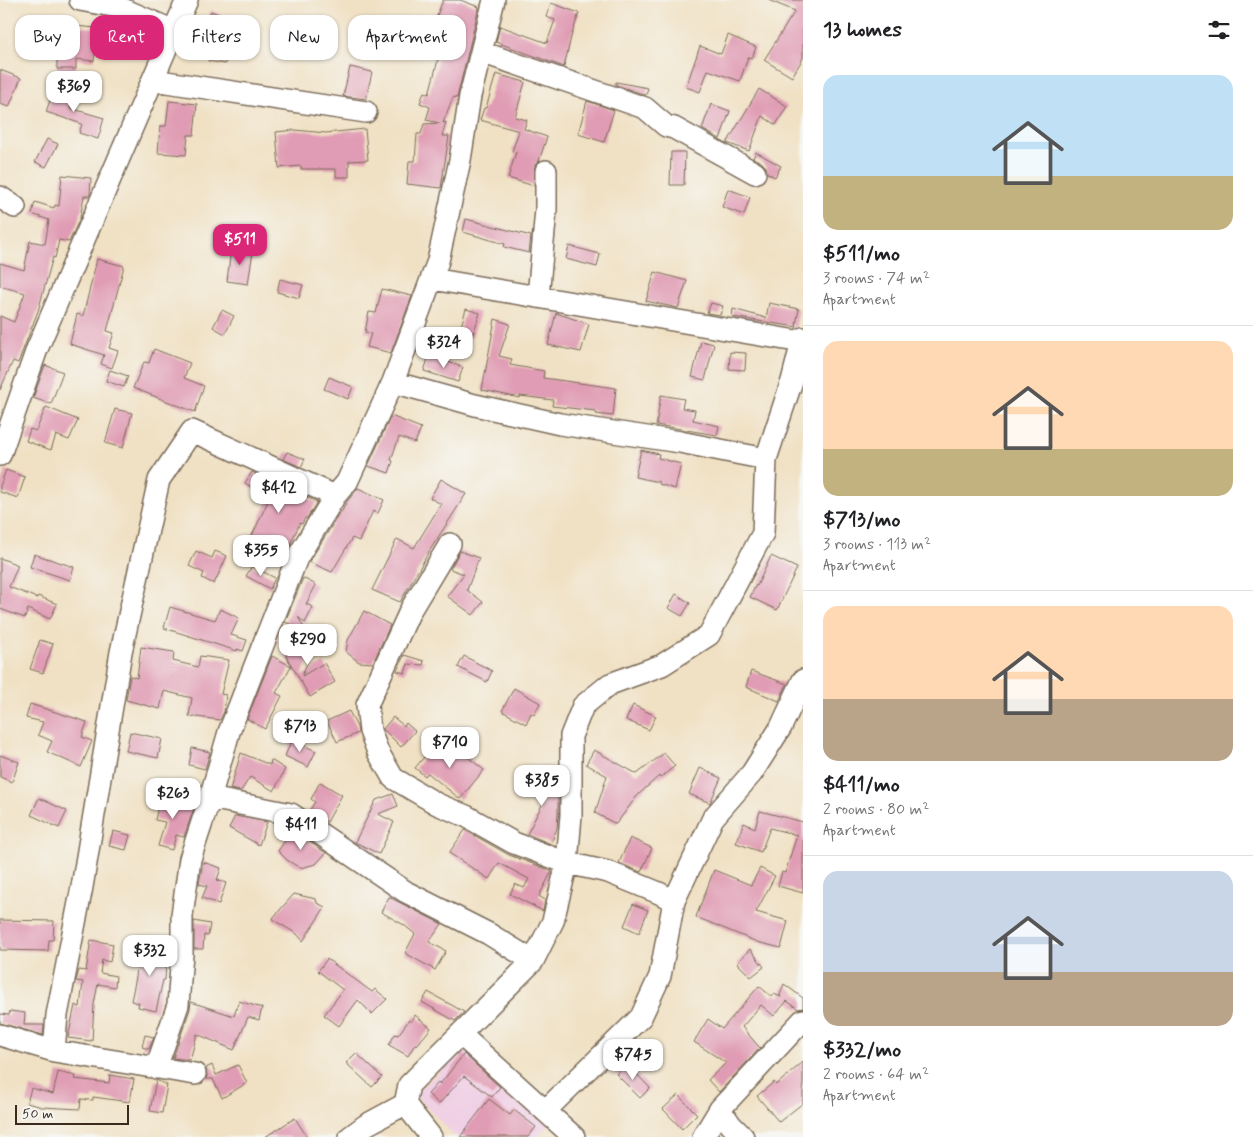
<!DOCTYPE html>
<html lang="en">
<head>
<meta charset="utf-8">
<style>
	:root { --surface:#fff; --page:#f2f2f2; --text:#202124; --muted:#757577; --line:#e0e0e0; --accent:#db2777 }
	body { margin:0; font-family:Mynerve,sans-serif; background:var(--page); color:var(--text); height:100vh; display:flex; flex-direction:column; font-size:19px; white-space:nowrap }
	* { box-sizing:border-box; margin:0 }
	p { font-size:16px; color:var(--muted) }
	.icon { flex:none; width:28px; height:28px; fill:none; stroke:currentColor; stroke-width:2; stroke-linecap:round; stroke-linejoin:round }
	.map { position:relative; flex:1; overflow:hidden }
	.panel { display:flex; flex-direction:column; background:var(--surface); width:450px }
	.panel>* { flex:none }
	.hud { position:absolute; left:15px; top:15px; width:475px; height:45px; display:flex; gap:10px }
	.scale { position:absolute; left:15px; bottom:12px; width:114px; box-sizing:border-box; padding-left:5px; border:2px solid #3b2a1e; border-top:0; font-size:14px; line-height:18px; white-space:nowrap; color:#3b2a1e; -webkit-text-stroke:4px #f6f6f2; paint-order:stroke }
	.price { position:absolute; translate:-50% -42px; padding:0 11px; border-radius:10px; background:#fff; color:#222; font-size:16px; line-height:32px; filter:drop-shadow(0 1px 2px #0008) }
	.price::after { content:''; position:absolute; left:50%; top:30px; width:15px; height:11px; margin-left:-8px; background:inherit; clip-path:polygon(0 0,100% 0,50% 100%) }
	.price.on { background:var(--accent); color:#fff }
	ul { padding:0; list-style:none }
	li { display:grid; align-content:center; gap:10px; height:265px; padding:0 20px }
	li+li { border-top:1px solid var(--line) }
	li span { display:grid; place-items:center; height:155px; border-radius:15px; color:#555 }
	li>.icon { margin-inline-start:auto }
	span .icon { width:90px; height:90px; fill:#fffc; stroke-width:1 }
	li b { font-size:21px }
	h2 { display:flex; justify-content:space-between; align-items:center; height:60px; padding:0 20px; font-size:21px }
	.pill { padding:0 18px; border-radius:15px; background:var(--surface); box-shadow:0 1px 4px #0004; font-size:18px; line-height:45px }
	.pill.on { background:var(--accent); color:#fff }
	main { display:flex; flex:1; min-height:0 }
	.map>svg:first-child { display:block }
	.built { fill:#f0d0e5 }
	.building { fill:#e09cb4 }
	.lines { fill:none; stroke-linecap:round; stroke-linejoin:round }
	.minor-casing { stroke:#7a6a58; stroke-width:24 }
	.minor { stroke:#fff; stroke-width:21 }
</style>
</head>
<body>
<main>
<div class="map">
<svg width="803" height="1137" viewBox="0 0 803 1137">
	<rect width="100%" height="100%" fill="#f6f6f2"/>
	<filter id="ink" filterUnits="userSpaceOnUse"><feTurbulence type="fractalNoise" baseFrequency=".02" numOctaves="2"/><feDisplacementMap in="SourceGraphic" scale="10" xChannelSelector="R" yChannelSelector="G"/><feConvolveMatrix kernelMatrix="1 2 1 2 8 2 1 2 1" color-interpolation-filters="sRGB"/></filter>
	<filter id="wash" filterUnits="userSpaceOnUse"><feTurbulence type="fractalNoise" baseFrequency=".0096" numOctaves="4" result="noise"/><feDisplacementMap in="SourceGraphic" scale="20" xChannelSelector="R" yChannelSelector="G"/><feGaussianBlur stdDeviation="1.12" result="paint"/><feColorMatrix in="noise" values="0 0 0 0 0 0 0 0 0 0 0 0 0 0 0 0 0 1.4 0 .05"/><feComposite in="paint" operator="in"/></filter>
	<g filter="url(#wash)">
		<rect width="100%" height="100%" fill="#f0e1c4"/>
		<path class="built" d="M468 1048 550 1124 537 1137H456L414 1094Z"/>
		<g id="blocks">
			<path class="building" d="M443 0H460L479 7 457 98 453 97 443 123 446 122 442 136H449L441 188 407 184 409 161H415L417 134H421L424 124 440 123 426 120 430 107 420 103 424 92 429 94 438 60 435 59 447 22 436 18Z
				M768 0H803V58L792 77 764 60 795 11Z
				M551 3 579 13 571 37 564 67 496 42 500 26 547 43 555 20 546 17Z
				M211 11 243 24 238 38 205 25Z
				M64 25 117 30 119 25 155 36 148 57 96 41 94 61 76 59V69H57V29H63Z
				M728 35 756 47 752 58 748 57 740 81 708 70 700 92 686 87 700 46 721 54Z
				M210 49 227 51 225 64 208 61Z
				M350 67 372 72 366 99 343 96Z
				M0 70 21 78 9 107 0 104Z
				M496 74 525 82 515 117 527 120 524 129 547 137 539 161 535 165 534 186 508 178 516 152 512 151 519 131 480 120 484 108H486Z
				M616 82 648 88 646 95 616 85Z
				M55 86 75 93 70 108 104 118 98 139 79 133 82 124 46 112Z
				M759 89 787 106 776 125 762 116 749 151 727 143Z
				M169 101 197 104 194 135H188L186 155 158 153 160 126H166Z
				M587 101 614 110 604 142 578 134Z
				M711 104 730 111 720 139 702 129Z
				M365 129 368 160 349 161V177H336V169H301V166L279 168 276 132 295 130 326 133Z
				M47 139 58 144 46 167 35 162Z
				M671 152H685L684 185H670Z
				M756 152 781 166 775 177 767 173 766 167 761 162 753 158Z
				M62 175 91 178 90 194 89 196H84L80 218 69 242 59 240 55 258 53 257 38 311 26 342 18 363 13 361 0 390V316L14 322 25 293 0 286V263L24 270 30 241 45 244 49 220 32 214 35 202 54 208 55 205 59 206Z
				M728 189 750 197 744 215 722 207Z
				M466 219 531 236 529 253 504 247 505 244 463 232Z
				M569 246 600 254 597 267 566 259Z
				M231 248 253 251 248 284 227 281Z
				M97 259 124 266 107 331 114 333 109 348 118 351 112 368 101 364 104 355 70 344 77 314 83 316Z
				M655 272 687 281 678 308 646 301Z
				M280 279 303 285 299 298 277 292Z
				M382 289 412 296 391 353 367 347 371 333 365 332 369 312 376 313Z
				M711 303 723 306 720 315 707 313Z
				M769 303 799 309 796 324 797 327 732 317 733 309 766 318Z
				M466 309 480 313 472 337 459 333Z
				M222 310 234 316 225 334 213 327Z
				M556 313 589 324 581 352 548 345Z
				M495 319 510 324 499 356 512 359 510 365 544 371 543 378 616 388 613 416 596 414V411L552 406 553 400 520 396V398L482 390Z
				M701 341 714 344 705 380 692 377Z
				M154 349 190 363 184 378 204 386 195 412 133 388 144 362 149 363Z
				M730 352 746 353 745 370 729 369Z
				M429 356 463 367 458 382 424 371Z
				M45 365 63 372 51 404 33 398Z
				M110 370 128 376 124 387 106 381Z
				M329 377 353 387 348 399 324 389Z
				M661 395 684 399 682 408 695 410 693 420 719 426 717 435 656 425Z
				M46 407 78 420 69 440 56 435 51 450 26 441 30 429 36 431Z
				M115 409 132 413 123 448 105 443Z
				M391 416 421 428 415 443 399 437 391 460 393 461 389 473 368 466Z
				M641 450 659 454 658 458 681 464 675 489 659 484V482L635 477Z
				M287 452 305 459 301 467 283 459Z
				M6 470 25 477 18 498 0 492V486Z
				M252 472 272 483V481L317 502 307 518H305L302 524 300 523 285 555 250 540 269 499 245 483Z
				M441 479 466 494 430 550 400 602 372 590 397 539 414 548 441 504 430 498Z
				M358 488 384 500 378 513 373 511 359 541 352 538 332 572 309 562 341 511H342L346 503Z
				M196 551 212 558 215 551 227 556 214 584 202 578 204 573 189 566Z
				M460 551 479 558 467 590 483 602 473 615 447 596 464 574 450 569Z
				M34 554 74 567 70 580 30 567Z
				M771 556 797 568 777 610 750 597 756 585 757 586Z
				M0 558 18 565 9 587 37 598 38 596 57 604 50 619 28 609 25 618 0 609Z
				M252 566 275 578 270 589 246 576Z
				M303 578 316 585 306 604 313 607 305 623 298 617 306 631 285 622Z
				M676 594 690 603 682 616 668 608Z
				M170 607 215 620 220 609 239 618 231 635 247 640 243 651 237 649V651L164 628Z
				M364 611 390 625 373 663 359 662 346 652 348 640Z
				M294 632 311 640 314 645 302 676 324 663 335 682 310 697 286 656Z
				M40 640 53 644 43 673 30 669Z
				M141 647 174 652 173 661 198 667 200 656 229 660 221 694 226 695 224 712 220 720 189 716 192 698 164 691 160 709 126 700 130 676 137 678Z
				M404 655 424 661 423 665 408 664 405 673 397 671Z
				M272 656 291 666 276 693 282 696 265 729 247 719Z
				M464 656 492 671 487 682 458 667Z
				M751 671 787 684 779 701 746 687Z
				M514 688 540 703 534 715 531 713 526 724 502 711Z
				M30 704 87 722 82 737 92 741 81 767 47 752 52 741 38 735 43 722 26 718Z
				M633 705 656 716 649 730 626 720Z
				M349 711 357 727 358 733 337 742 327 721Z
				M393 717 404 726 406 723 415 731 401 747 383 729Z
				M130 732 162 739 158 758 126 751Z
				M439 739 456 754 459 750 484 770 460 799 428 773 425 776 415 768Z
				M292 740 316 751 308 767 285 756Z
				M192 748 210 752 205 769 189 765Z
				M594 750 637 774 664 753 675 766 660 778 659 776 637 796 616 824 595 813 607 776 586 764Z
				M241 753 270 765 271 760 285 769 274 791 250 777 241 791 230 789Z
				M0 755 19 762 12 782 0 777Z
				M700 768 721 778 710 803 689 794Z
				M527 770 556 786 551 794 558 798V814L557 828 551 844 527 834 544 801 518 786Z
				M320 782 342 795 327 822 309 811 315 802 311 799Z
				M393 794 398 806 378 814 394 822 379 854 355 842 376 800Z
				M160 797 195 805 184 837 176 835 172 850 158 846 165 822 155 820Z
				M39 798 67 811 59 828 31 815Z
				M760 811 803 822V893L778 886 782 872 785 873 797 835 770 828 761 852 736 843 744 823 755 828Z
				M235 816 267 822 259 845 229 828Z
				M292 830 326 853 316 864 300 868 287 860 278 851Z
				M465 830 509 855 552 871 539 896 545 900 543 911 510 894 515 884 524 888 529 879 499 863 489 879 449 853Z
				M113 831 130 835 126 850 109 846Z
				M630 838 652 848 641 872 619 863Z
				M203 862 221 868 217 880 226 883 219 904 202 898 207 886 199 884Z
				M760 868 775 876 756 912 788 921 781 948 757 942 696 917 714 870 751 885Z
				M294 894 316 899 317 903 325 907 303 941 297 934 272 919Z
				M389 897 442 924 429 942 446 951 435 970 405 953 415 934 404 925 381 912Z
				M633 904 648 910 639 933 624 926Z
				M0 920 54 921 53 940H49L48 951 0 950Z
				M194 921 210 924 208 936 204 935 203 949H194Z
				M91 940 113 944 110 962 102 960 100 973 116 976 115 987 98 984 94 1004 92 1041 68 1038 75 1005 80 1007 83 982 76 981 79 970 86 971Z
				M149 944 167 945 165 980H163L156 1011 138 1007 139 1003 131 1001 136 977 137 966H141L142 951 148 952Z
				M750 949 764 967 751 977 737 963Z
				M327 959 372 992 375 989 387 999 372 1014 358 1000 339 1026 324 1015 343 990 318 971Z
				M784 984 803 998V1008L798 1009 787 1001 774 1016 761 1005 742 1027 760 1048 719 1092 708 1080 726 1063 694 1042 701 1030 708 1019 722 1029 759 986 772 997 774 994 781 997 780 995Z
				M428 992 464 1012 455 1021 422 1002Z
				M239 1001 262 1008 259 1020 248 1017 234 1050 197 1034 190 1060 173 1058 190 1009 191 1002 234 1016Z
				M10 1011 25 1013 24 1025H44L43 1035 0 1023V1014L9 1015Z
				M415 1015 431 1028 417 1045 415 1044 408 1056 389 1045 395 1034 398 1035 409 1020 411 1022Z
				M145 1035 154 1037 149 1049 142 1047Z
				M356 1053 382 1077 372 1087 346 1063Z
				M464 1054 500 1087 492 1097 464 1076 439 1104 428 1094 439 1082 440 1084Z
				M803 1062V1103L779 1122 757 1096 774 1082 776 1085Z
				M627 1064 650 1088 640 1098 616 1074Z
				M212 1065 216 1075 238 1065 247 1083 222 1098 213 1079H206L207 1076 206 1068Z
				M58 1072 76 1076 75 1079 109 1083 110 1075 134 1079 130 1102 93 1097V1100L81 1099 80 1109 42 1107 27 1103 31 1088 53 1094Z
				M156 1080 167 1085 162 1113 150 1111Z
				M678 1095 697 1114 682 1129 663 1109Z
				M489 1099 510 1115 514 1110 536 1127 528 1137H460Z
				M295 1118 307 1137H265Z"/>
		</g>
	</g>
	<g filter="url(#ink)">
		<use href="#blocks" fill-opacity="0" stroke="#7a6a58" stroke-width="1"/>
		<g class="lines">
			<g class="minor-casing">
				<path id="minor" d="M80 0 118 7 174 31
					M481 52 645 108 666 126 674 128 755 173
					M153 80 366 112
					M0 197 15 207
					M432 279 802 342
					M538 297 546 210V171
					M393 382 475 405 560 424 680 442 766 459
					M0 455 37 349 187 0
					M450 544 411 609 367 705 370 731 378 752 393 778 437 804 466 816 514 843 567 863 608 872 659 893 674 901 713 818 752 773 781 727 803 680
					M210 798 291 814 406 892 489 934 533 961
					M460 1034 574 1137
					M0 1035 54 1051 195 1074
					M54 1051 57 1015 82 887 121 652 159 480 192 431 335 496
					M156 1068 178 1005 182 954V915L190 859 210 798 229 732 297 558 335 496 347 482 393 382 438 261 460 160 470 96 494 0
					M720 1109 731 1125 743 1137
					M545 1111 641 1017 660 976 674 901
					M350 1137 366 1125 405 1104
					M431 1137 405 1104 409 1085 533 961 553 921 567 863 571 815V736L583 706 610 684 662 665 709 635 763 533 766 459 792 381 803 338
					M703 1137 720 1109 803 1020"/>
			</g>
			<use href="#minor" class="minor"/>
		</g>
	</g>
</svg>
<div class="scale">50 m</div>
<b class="price" style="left:74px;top:113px">$369</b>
<b class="price on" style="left:240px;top:266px">$511</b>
<b class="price" style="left:444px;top:369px">$324</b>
<b class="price" style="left:279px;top:514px">$412</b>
<b class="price" style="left:261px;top:577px">$355</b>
<b class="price" style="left:308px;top:666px">$290</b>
<b class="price" style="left:300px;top:753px">$713</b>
<b class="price" style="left:450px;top:769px">$710</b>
<b class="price" style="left:542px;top:807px">$385</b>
<b class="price" style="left:173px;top:820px">$263</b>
<b class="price" style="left:301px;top:851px">$411</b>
<b class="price" style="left:150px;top:977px">$332</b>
<b class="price" style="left:633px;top:1081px">$745</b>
<div class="hud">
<a class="pill">Buy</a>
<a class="pill on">Rent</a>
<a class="pill">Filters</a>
<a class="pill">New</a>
<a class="pill">Apartment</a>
</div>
</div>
<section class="panel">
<h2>13 homes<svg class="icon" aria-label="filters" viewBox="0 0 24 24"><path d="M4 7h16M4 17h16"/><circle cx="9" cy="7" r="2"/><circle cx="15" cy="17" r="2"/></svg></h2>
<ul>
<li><span style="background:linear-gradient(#bfe0f5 65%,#c2b280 0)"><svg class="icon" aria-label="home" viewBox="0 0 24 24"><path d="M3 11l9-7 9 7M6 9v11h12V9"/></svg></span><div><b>$511/mo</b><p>3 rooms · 74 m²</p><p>Apartment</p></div></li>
<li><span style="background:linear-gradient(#ffd9b3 70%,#c2b280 0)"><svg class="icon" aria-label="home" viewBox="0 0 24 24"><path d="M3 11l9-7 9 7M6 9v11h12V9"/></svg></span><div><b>$713/mo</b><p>3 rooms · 113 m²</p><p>Apartment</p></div></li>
<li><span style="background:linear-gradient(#ffd9b3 60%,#b9a48a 0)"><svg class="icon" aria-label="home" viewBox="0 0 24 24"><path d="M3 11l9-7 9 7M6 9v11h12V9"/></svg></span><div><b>$411/mo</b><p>2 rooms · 80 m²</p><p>Apartment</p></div></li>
<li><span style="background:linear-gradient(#c9d6e8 65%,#b9a48a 0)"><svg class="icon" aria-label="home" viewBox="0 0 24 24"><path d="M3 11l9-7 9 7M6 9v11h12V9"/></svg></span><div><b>$332/mo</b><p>2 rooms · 64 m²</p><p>Apartment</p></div></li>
</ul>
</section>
</main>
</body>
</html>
